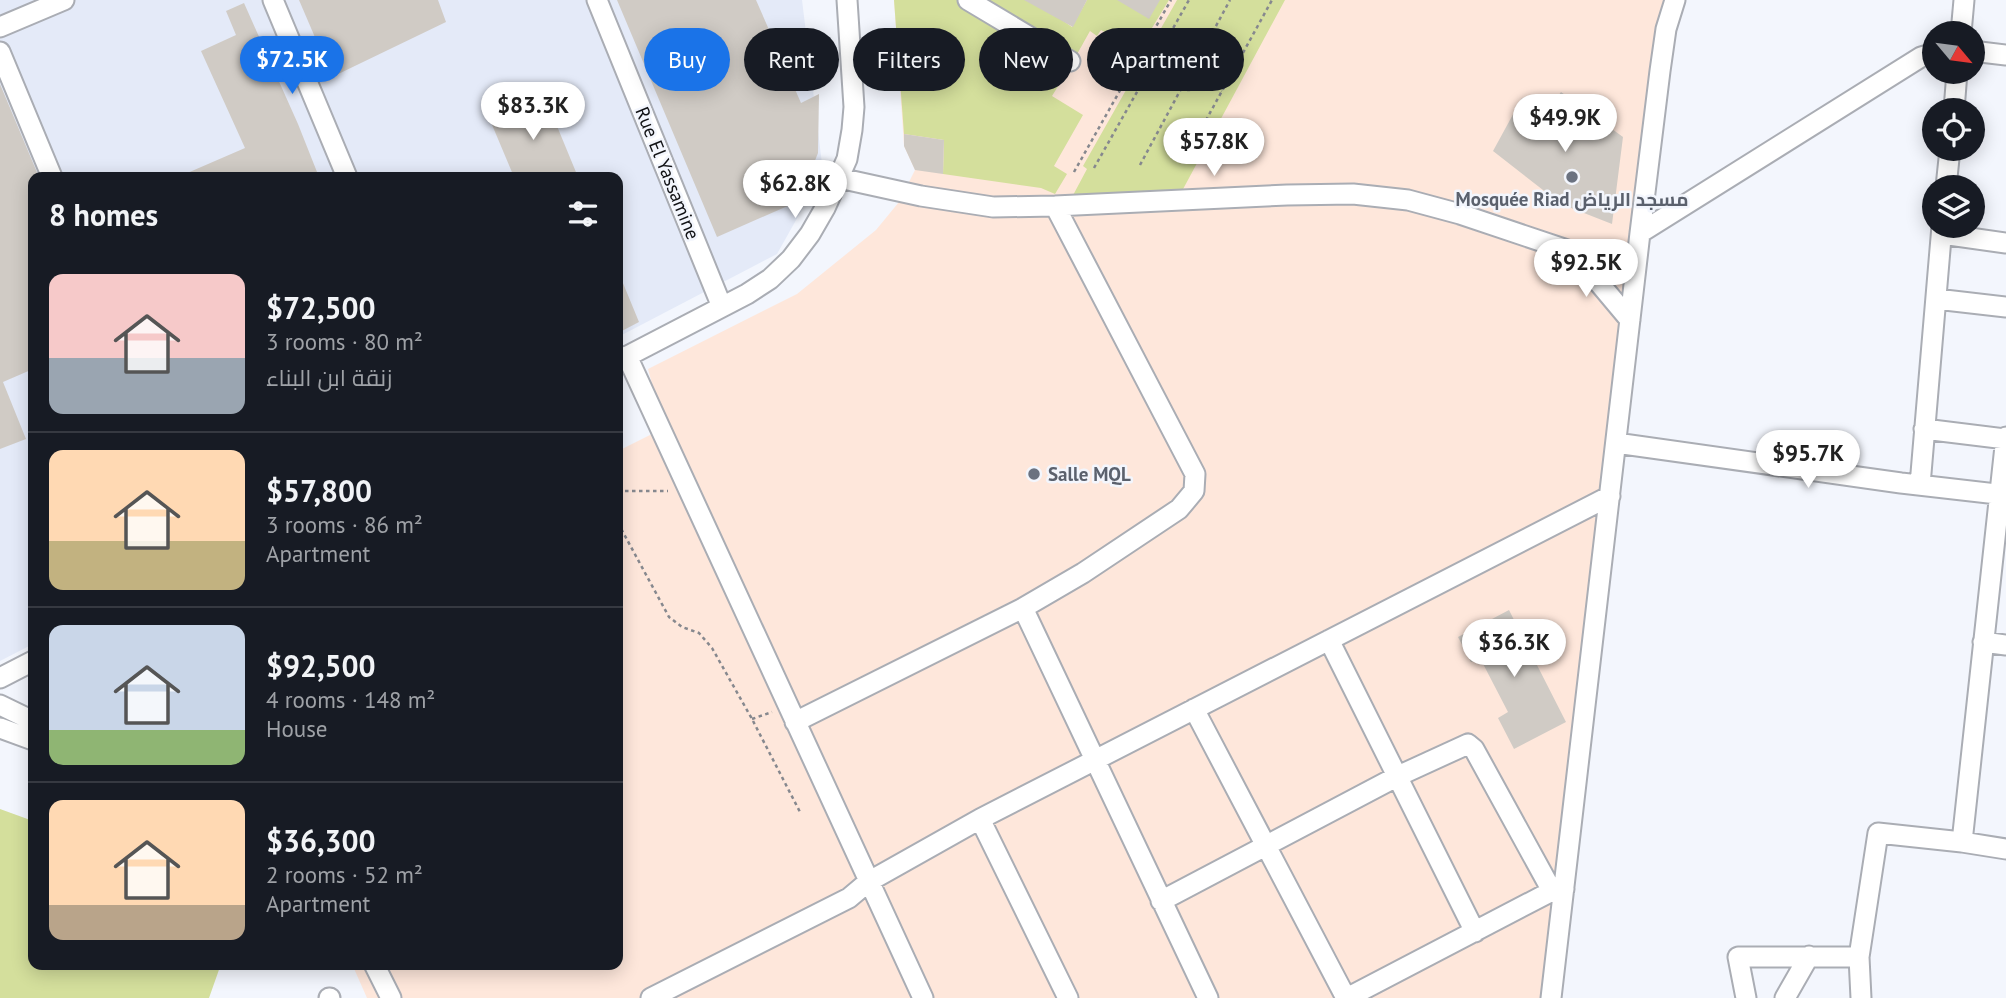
<!DOCTYPE html>
<html lang="en">
<head>
<meta charset="utf-8">
<style>
	:root { --surface:#171b24; --page:#242831; --text:#f1f3f6; --muted:#9ea1a6; --line:#363941; --accent:#1a73e8 }
	body { margin:0; font-family:"PT Sans",Cairo,sans-serif; background:var(--page); color:var(--text); height:100vh; display:flex; flex-direction:column; font-size:26px; white-space:nowrap }
	* { box-sizing:border-box; margin:0 }
	p { font-size:23px; color:var(--muted) }
	.icon { flex:none; width:38px; height:38px; fill:none; stroke:currentColor; stroke-width:2; stroke-linecap:round; stroke-linejoin:round }
	.map { position:relative; flex:1; overflow:hidden }
	.drawer { position:absolute; left:28px; top:172px; width:595px; height:798px; display:flex; flex-direction:column; background:var(--surface); border-radius:14px; box-shadow:0 4px 18px #0003 }
	.drawer>* { flex:none }
	.hud { position:absolute; left:644px; top:28px; width:665px; height:63px; display:flex; gap:14px }
	.needle { width:46px; rotate:119deg }
	.fabs { position:absolute; left:1922px; top:21px; display:grid; gap:14px }
	.fabs a { display:grid; place-items:center; width:63px; height:63px; border-radius:50%; background:var(--surface); box-shadow:0 4px 18px #0003; font-size:35px }
	.price { position:absolute; translate:-50% -60px; padding:0 16px; border-radius:24px; background:#fff; color:#222; font-size:23px; line-height:46px; filter:drop-shadow(0 2px 4px #0008) }
	.price::after { content:''; position:absolute; left:50%; top:42px; width:21px; height:16px; margin-left:-10px; background:inherit; clip-path:polygon(0 0,100% 0,50% 100%) }
	.price.selected { background:var(--accent); color:#fff }
	ul { padding:0; list-style:none }
	li { display:flex; align-items:center; gap:21px; height:175px; padding:0 21px }
	li+li { border-top:2px solid var(--line) }
	li span { display:grid; place-items:center; flex:none; width:196px; height:140px; border-radius:14px; color:#555 }
	li>.icon { margin-inline-start:auto }
	span .icon { width:84px; height:84px; fill:#fffc; stroke-width:1 }
	li b { font-size:30px }
	h2 { display:flex; justify-content:space-between; align-items:center; height:84px; padding:0 21px; font-size:30px }
	.chip { padding:0 24px; border-radius:32px; background:var(--surface); box-shadow:0 4px 18px #0003; font-size:24px; line-height:63px }
	.chip.selected { background:var(--accent); color:#fff }
	.map>svg:first-child { display:block }
	.built { fill:#e4eaf8 }
	.education { fill:#fee7db }
	.green { fill:#d4df9c }
	.building { fill:#d0cbc5 }
	.lines { fill:none; stroke-linecap:round; stroke-linejoin:round }
	.minor-casing { stroke:#aaadb4; stroke-width:23 }
	.path { stroke:#86888e; stroke-width:2.5; stroke-dasharray:3.5 3.5; stroke-linecap:butt }
	.minor { stroke:#fff; stroke-width:19 }
	.worship-dot { fill:#6b7280; stroke:#f3f6fd; stroke-width:2.5 }
	.labels { text-anchor:middle; stroke-width:5; stroke-linejoin:round; paint-order:stroke }
	.street-label { font-size:19px; fill:#111215; stroke:#f3f6fd }
	.worship-label { font-size:19px; font-weight:bold; fill:#5b616d; stroke:#f3f6fd }
</style>
</head>
<body>
<div class="map">
<svg width="2006" height="998" viewBox="0 0 2006 998">
	<rect width="100%" height="100%" fill="#f3f6fd"/>
	<path class="built" d="M0 0H802L823 172 777 254 618 337V177H33V644L0 661Z"/>
	<path class="education" d="M894 0H1664L1641 146 1610 411 1548 998H367L352 964H618V451L664 428 648 369 797 294 876 230 899 202 915 170 904 146Z"/>
	<path class="green" d="M894 0H957L1070 67 1052 96 1083 115 1054 166 1067 174 1055 194 1041 188 943 174 944 140 904 134Z
		M981 0H1033L1072 27 1087 0H1169L1138 51 1101 30 1097 36 1090 31 1076 56Z
		M1177 0H1285L1182 191 1071 199 1087 169 1083 166Z
		M0 809 33 821V964H221L209 998H0Z"/>
	<path class="building" d="M299 0H438L446 22 332 77Z
		M617 0H756L801 103 819 94 818 153 799 201 717 237Z
		M1024 0H1087L1073 27Z
		M1117 0H1160L1149 19Z
		M244 3 298 124 319 177H178L245 148 201 51 236 35 226 11Z
		M0 84 39 177H33V301L29 303 33 312V369L3 382 26 439 0 449Z
		M1561 92 1623 137 1612 224 1561 204 1493 151 1522 98 1530 97 1548 110Z
		M545 97 578 177H514L490 120Z
		M904 134 944 140 943 174 915 170 904 146Z
		M618 271 639 322 618 333Z
		M1509 610 1566 722 1514 749 1498 718 1508 712 1480 658 1471 662 1458 637Z"/>
	<g class="lines">
		<g class="minor-casing">
			<path id="minor" d="M273 0 347 177
				M597 0 722 307
				M968 0 1070 61
				M0 27 64 0
				M1961 33 1964 0
				M1972 51 2006 55
				M0 52 52 177
				M1954 110 1957 72
				M839 178 921 196 993 207 1055 206 1287 195 1353 194 1408 200 1460 214 1573 252 1635 269
				M1946 187 1950 149
				M1640 233 1921 57 1934 53
				M1942 234 2006 243
				M1573 252 1630 320
				M1936 299 2006 307
				M627 356 923 998
				M618 361 747 294 770 279 791 259 810 234 825 208 847 159 852 130 854 107 847 0
				M1924 429 2006 439
				M1616 443 1901 483 2006 495
				M1920 485 1942 226
				M1023 608 1208 998
				M1329 640 1475 932
				M1983 642 2006 645
				M0 678 33 661
				M0 705 33 721
				M1194 709 1346 998
				M795 722 1023 608 1083 573 1179 509 1194 491 1195 474 1055 206
				M0 728 33 740
				M980 819 1068 998
				M1962 842 2006 437
				M1161 901 1398 776 1468 744 1474 749 1552 891
				M374 964 391 998
				M329 998H330
				M651 998 849 898 868 882 980 819 1610 496
				M1347 998 1552 891 1564 889
				M1551 998 1640 233 1660 71 1666 29 1675 0
				M1746 998 1738 957H1859
				M1785 998 1809 956
				M1861 998 1859 957 1878 833 1962 842 2006 849"/>
		</g>
		<path class="path" d="M1156 61 1174 71
			M1174 76a14 14 0 1 1 28 0a14 14 0 1 1-28 0Z
			M1196 63 1230 0
			M1203 81 1222 91
			M1189 151 1272 0
			M1140 165 1181 89
			M1094 168 1189 0
			M1074 172 1171 0
			M618 491H668
			M618 523 669 617 682 627 699 633 712 648 752 719 800 812
			M752 719 772 712"/>
		<use href="#minor" class="minor"/>
	</g>
	<g class="worship-dot">
		<circle cx="1572" cy="177" r="7"/>
		<circle cx="1034" cy="474" r="7"/>
	</g>
	<g class="labels">
		<g class="street-label">
			<text transform="translate(668 173) rotate(68)" y="7">Rue El Yassamine</text>
		</g>
		<g class="worship-label">
			<text x="1572" y="206">Mosquée Riad مسجد الرياض</text>
			<text x="1048" y="481" text-anchor="start">Salle MQL</text>
		</g>
	</g>
</svg>
<div class="fabs">
<a><svg class="needle" viewBox="-14 -14 28 28"><path d="M0-13l5 13h-10z" fill="#e53935"/><path d="M0 13l5-13h-10z" fill="#9ea1a6"/></svg></a>
<a><svg class="icon" aria-label="locate" viewBox="0 0 24 24"><circle cx="12" cy="12" r="6"/><path d="M12 2v4M12 18v4M2 12h4M18 12h4"/></svg></a>
<a><svg class="icon" aria-label="layers" viewBox="0 0 24 24"><path d="M12 4l9 5-9 5-9-5zM3 14l9 5 9-5"/></svg></a>
</div>
<b class="price selected" style="left:292px;top:96px">$72.5K</b>
<b class="price" style="left:533px;top:142px">$83.3K</b>
<b class="price" style="left:1565px;top:154px">$49.9K</b>
<b class="price" style="left:1214px;top:178px">$57.8K</b>
<b class="price" style="left:795px;top:220px">$62.8K</b>
<b class="price" style="left:1586px;top:299px">$92.5K</b>
<b class="price" style="left:1808px;top:490px">$95.7K</b>
<b class="price" style="left:1514px;top:679px">$36.3K</b>
<div class="hud">
<a class="chip selected">Buy</a>
<a class="chip">Rent</a>
<a class="chip">Filters</a>
<a class="chip">New</a>
<a class="chip">Apartment</a>
</div>
<section class="drawer">
<h2>8 homes<svg class="icon" aria-label="filters" viewBox="0 0 24 24"><path d="M4 7h16M4 17h16"/><circle cx="9" cy="7" r="2"/><circle cx="15" cy="17" r="2"/></svg></h2>
<ul>
<li><span style="background:linear-gradient(#f6c9c9 60%,#9aa5b1 0)"><svg class="icon" aria-label="home" viewBox="0 0 24 24"><path d="M3 11l9-7 9 7M6 9v11h12V9"/></svg></span><div><b>$72,500</b><p>3 rooms · 80 m²</p><p>زنقة ابن البناء</p></div></li>
<li><span style="background:linear-gradient(#ffd9b3 65%,#c2b280 0)"><svg class="icon" aria-label="home" viewBox="0 0 24 24"><path d="M3 11l9-7 9 7M6 9v11h12V9"/></svg></span><div><b>$57,800</b><p>3 rooms · 86 m²</p><p>Apartment</p></div></li>
<li><span style="background:linear-gradient(#c9d6e8 75%,#8fb573 0)"><svg class="icon" aria-label="home" viewBox="0 0 24 24"><path d="M3 11l9-7 9 7M6 9v11h12V9"/></svg></span><div><b>$92,500</b><p>4 rooms · 148 m²</p><p>House</p></div></li>
<li><span style="background:linear-gradient(#ffd9b3 75%,#b9a48a 0)"><svg class="icon" aria-label="home" viewBox="0 0 24 24"><path d="M3 11l9-7 9 7M6 9v11h12V9"/></svg></span><div><b>$36,300</b><p>2 rooms · 52 m²</p><p>Apartment</p></div></li>
</ul>
</section>
</div>
</body>
</html>
